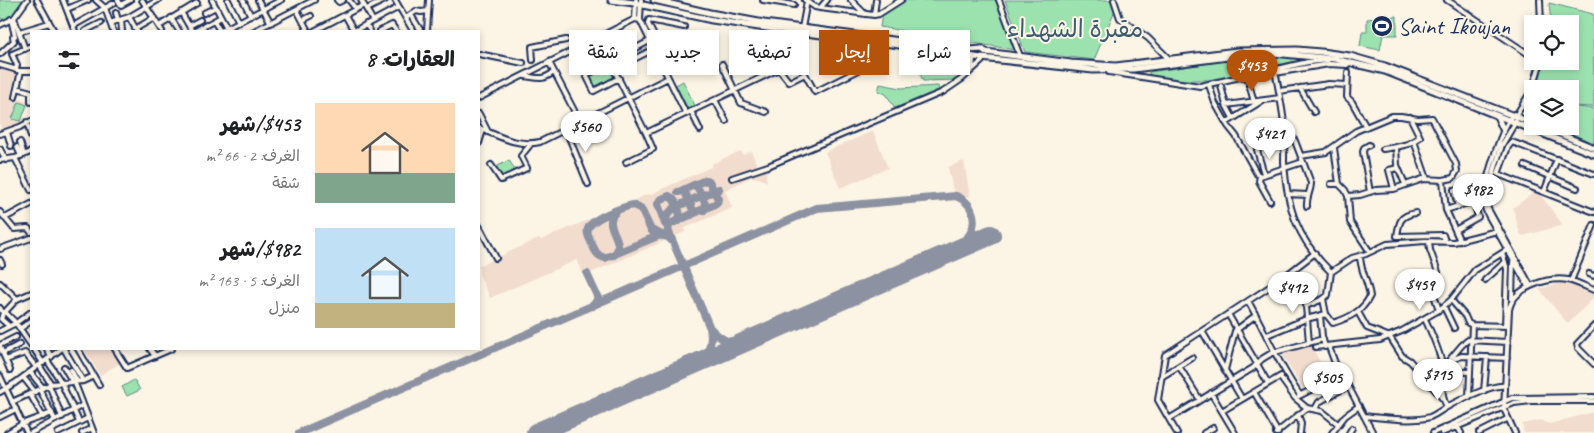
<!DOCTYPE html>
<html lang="ar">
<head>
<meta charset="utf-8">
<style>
	:root { --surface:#fff; --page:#f2f2f2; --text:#202124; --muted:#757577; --accent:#b45309 }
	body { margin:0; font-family:Caveat,"Playpen Sans Arabic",sans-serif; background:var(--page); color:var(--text); direction:rtl; height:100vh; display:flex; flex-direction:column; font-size:19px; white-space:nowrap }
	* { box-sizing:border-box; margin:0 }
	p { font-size:16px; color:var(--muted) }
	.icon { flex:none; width:28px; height:28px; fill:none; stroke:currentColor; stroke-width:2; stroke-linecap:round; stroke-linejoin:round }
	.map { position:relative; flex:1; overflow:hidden; direction:ltr }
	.drawer { position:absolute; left:30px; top:30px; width:450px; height:320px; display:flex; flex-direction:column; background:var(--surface); border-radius:0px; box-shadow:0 2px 8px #0003; direction:rtl }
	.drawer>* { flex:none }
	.banner { position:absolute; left:495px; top:30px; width:475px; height:45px; direction:rtl; display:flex; gap:10px }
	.buttons { position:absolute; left:1524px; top:15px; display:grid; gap:10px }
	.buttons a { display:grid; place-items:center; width:55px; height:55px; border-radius:0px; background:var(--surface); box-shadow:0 2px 8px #0003; font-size:25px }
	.price { position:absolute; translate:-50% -42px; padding:0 11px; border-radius:18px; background:#fff; color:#222; font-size:16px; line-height:32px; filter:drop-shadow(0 1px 2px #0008) }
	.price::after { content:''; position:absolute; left:50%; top:30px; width:15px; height:11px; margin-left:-8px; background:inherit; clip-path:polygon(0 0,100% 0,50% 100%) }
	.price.on { background:var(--accent); color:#fff }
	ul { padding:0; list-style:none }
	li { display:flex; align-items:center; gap:15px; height:125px; padding:0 25px }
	li span { display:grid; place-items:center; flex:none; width:140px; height:100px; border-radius:0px; color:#555 }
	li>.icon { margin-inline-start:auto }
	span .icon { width:60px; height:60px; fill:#fffc; stroke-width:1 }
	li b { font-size:21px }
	h2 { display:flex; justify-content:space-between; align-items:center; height:60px; padding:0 25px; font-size:21px }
	.chip { padding:0 18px; border-radius:0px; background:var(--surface); box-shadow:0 2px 8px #0003; font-size:18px; line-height:45px }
	.chip.on { background:var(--accent); color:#fff }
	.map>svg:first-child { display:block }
	.built { fill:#f2dcce }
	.green { fill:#9ce2af; stroke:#5c8886 }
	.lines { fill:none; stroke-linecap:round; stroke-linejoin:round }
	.taxiway { stroke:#8c92a2; stroke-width:8 }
	.runway { stroke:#8c92a2; stroke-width:20 }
	.minor-casing { stroke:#1b2f5e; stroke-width:8 }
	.major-casing { stroke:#1b2f5e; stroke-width:9 }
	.minor { stroke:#fcf5e5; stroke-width:4 }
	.major { stroke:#fcf5e5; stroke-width:5 }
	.labels { text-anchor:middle; stroke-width:4; stroke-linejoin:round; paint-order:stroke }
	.poi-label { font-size:24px; fill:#1b2f5e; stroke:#fcf5e5; text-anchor:start }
	.park-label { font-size:24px; fill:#3b5c72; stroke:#fcf5e5 }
</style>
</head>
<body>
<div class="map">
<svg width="1594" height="433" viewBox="0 0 1594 433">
	<rect width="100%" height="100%" fill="#fcf5e5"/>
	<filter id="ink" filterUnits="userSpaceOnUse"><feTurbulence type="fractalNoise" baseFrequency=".02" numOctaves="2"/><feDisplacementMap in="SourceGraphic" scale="10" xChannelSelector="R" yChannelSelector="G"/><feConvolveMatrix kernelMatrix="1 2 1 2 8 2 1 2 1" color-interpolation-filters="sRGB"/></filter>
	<g filter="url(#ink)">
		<path class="built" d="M0 67 16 72 10 97 28 101 21 125 4 132 0 126Z
			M873 131 888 168 840 188 825 152Z
			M741 151 743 155 751 151 758 167H768L766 175 767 182 759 178 751 177 725 190 732 208 685 228V232L584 276 577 260 490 298 479 274V266L539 238 541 240 648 194 650 195 655 193V192L711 167V164Z
			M964 161 970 197 954 195 948 167Z
			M1537 190 1563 225 1523 236 1520 234 1513 208Z
			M1566 282 1594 294V297L1568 324 1539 289Z
			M1310 343 1328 377 1303 389 1280 352Z
			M84 349H114L122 362 100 375Z
			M1594 412V433H1524L1522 424 1541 420 1549 424Z"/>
		<path class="green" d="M0 0H25C18 11 17 17 4 20L0 18Z
			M907 0H996L1015 50 880 27 882 14Z
			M1005 0H1113L1115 10 1094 60 1025 52Z
			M1549 3 1593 14 1594 107 1570 106V89H1547L1537 87 1543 61H1570V24H1551Z
			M1397 16V35H1383L1380 50 1360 46 1362 32H1367V19Z
			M909 47 971 63 969 68 955 80 923 81Z
			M1272 55 1312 58 1277 65Z
			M1252 57H1263L1270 59 1272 68 1208 80H1180L1149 75V72Z
			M609 67 615 77 596 88 590 77Z
			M683 81 696 108 689 111 676 85Z
			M880 84 901 88 938 86 939 90 895 108 886 94 878 91Z
			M19 102 27 105 21 121 12 119Z
			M1570 106 1594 109V143L1552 126H1570Z
			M509 160 515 170 501 177 496 167Z
			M134 380 135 381 140 390 127 396 122 387Z"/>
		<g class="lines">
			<path class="taxiway" d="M681 191 694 185 697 186 706 205 704 210
				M678 192 683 191 685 192 693 210 691 215
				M665 224 658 204 660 200 669 196C676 199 682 214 679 221
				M668 230 670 224 717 203 718 199 709 181 706 180 694 185
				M662 235 651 230 641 209 633 205C623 207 590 219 588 229 586 234 590 239 592 244 595 251 597 256 605 258L660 235 668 237 672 241
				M614 255C628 241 600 225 616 212
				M587 274 598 298 593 306
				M710 328 670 235C668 229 665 222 667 216 671 205 708 194 719 189
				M695 364C709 354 713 344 710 328 721 340 729 344 745 342
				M299 433 817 208 956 196C963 199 968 202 971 209 980 228 966 242 951 252"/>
			<path class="runway" d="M536 433 991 235"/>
			<g class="minor-casing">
				<path id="minor" d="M37 0 54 31
					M63 0 75 31
					M96 0 105 8 113 31
					M118 0 121 5 130 0
					M142 0 162 31
					M212 0 227 28
					M228 0 239 22
					M243 0 251 16
					M258 0 271 23
					M337 0 339 2 343 0
					M349 0 356 9
					M361 0 373 21
					M395 0 412 29
					M641 0 640 20 686 114
					M763 0 794 5
					M805 0 815 7 820 8 874 15 879 14 901 0
					M851 0 865 14
					M999 0 1020 56
					M1114 0 1120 18 1148 38 1170 60
					M1447 0 1527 53 1532 58
					M1540 0 1541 24
					M820 8 827 0
					M67 9 88 0
					M367 9 385 0
					M297 10 308 31
					M181 12 192 31
					M116 13 118 21
					M204 13 216 7
					M345 15 354 31
					M411 15 421 31
					M874 15 876 0
					M129 17 137 31
					M14 18 25 49
					M171 18 179 31
					M406 18 416 11 421 12 428 11
					M635 19 636 0
					M121 20 122 31
					M303 20 311 16
					M214 21 220 31
					M110 23 129 17 158 0
					M366 24 370 31
					M0 25 14 18 27 0
					M73 26 114 3
					M159 26 197 3
					M189 26 200 20
					M802 28 807 1
					M135 29 154 18
					M85 31 101 23
					M195 31 221 17
					M221 31 281 0
					M254 31 314 0
					M314 31 364 5
					M354 31 399 7
					M380 31 392 25 396 31
					M427 31 429 0
					M19 32 49 23
					M598 38 646 133
					M0 54 14 41 13 37 15 36 11 19
					M479 54 523 63
					M970 56 973 60 972 69
					M533 60 532 47 566 40
					M1535 61 1539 68
					M549 62 580 122
					M722 64 741 103 766 112
					M0 65 21 71H31
					M614 69 654 49
					M779 69 797 60 801 67
					M16 70 17 65 12 54 31 46
					M1275 70C1278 87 1282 105 1284 123 1285 136 1284 149 1284 162 1287 208 1297 239 1331 272
					M1109 72 1200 86 1308 62 1328 60
					M1348 72 1347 97 1352 102 1366 127
					M1275 73 1329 64 1347 65 1350 61
					M525 76C539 78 542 81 554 72
					M619 78 594 91 586 75 655 38 648 24 649 20 684 27
					M1248 80 1254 102
					M1209 85 1215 103 1228 126 1236 136 1257 174 1260 176 1303 162
					M1221 86 1226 105 1233 118
					M17 88 31 92
					M1300 88 1314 112
					M1279 91 1329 84 1347 85
					M31 92V102
					M15 97 21 71
					M479 98 635 19 640 20
					M715 100 726 121
					M1226 105 1280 98
					M691 111 700 130
					M479 114 488 132
					M1514 114C1502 124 1486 179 1484 197 1483 203 1485 209 1488 215L1528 286
					M27 122 31 137
					M1226 123 1260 102
					M1284 124 1295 141 1311 183C1311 191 1306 197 1307 206
					M479 128C498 136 518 147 540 142L668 78
					M566 130 588 184
					M7 132 11 146
					M0 134 20 127 31 121
					M1414 141 1427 179
					M20 142 24 155
					M479 143 483 130
					M1369 145 1364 148 1363 152 1370 192
					M17 147 21 156
					M1396 147 1408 144 1420 137 1410 117
					M1334 148 1339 184
					M0 149 6 160
					M1383 149 1396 147 1397 165 1405 184
					M1257 150 1264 174
					M1301 156 1326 152 1356 131 1392 116H1401L1418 119 1432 118 1456 164 1457 171 1453 178 1443 180 1423 179 1394 189 1376 190 1360 195 1348 196
					M15 158 31 190
					M0 160 15 158 31 152
					M626 162 653 149 646 133 779 69 789 82 805 74 815 92 861 69 870 63
					M491 165 501 180 527 168 521 156 530 145
					M1525 166 1577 188
					M1594 174 1512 142 1508 147 1498 174 1594 212
					M1260 176 1259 181 1270 201
					M732 178 768 166 943 92 962 79 982 61V58
					M1443 180 1446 210 1460 241
					M1331 184H1339L1345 190 1348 196 1350 222 1370 252
					M1394 189 1389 170 1398 168
					M1454 190 1458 207
					M1544 192 1557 159
					M1288 194 1307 195
					M1446 210 1483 198
					M0 212 14 229 28 228 31 232
					M1416 213C1400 215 1399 222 1397 236L1443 235 1445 241
					M5 218 31 204
					M479 226 496 258
					M1455 230 1478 217 1474 201
					M1429 241 1430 250 1438 272
					M0 249 31 238
					M1502 253 1507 269 1505 326
					M0 260 2 264
					M1589 274 1594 276
					M1485 280 1505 262
					M1571 281 1594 225
					M0 283 17 299
					M1530 285 1488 209 1486 198 1502 145 1515 123 1518 112 1533 88 1541 61
					M1405 292 1413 296 1431 286 1439 310
					M1323 299 1326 314 1333 323C1349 318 1363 311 1370 296 1368 282 1360 269 1360 256
					M1512 299 1513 262
					M1451 300 1465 316 1468 323 1472 325
					M1248 301 1280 280 1315 253
					M1444 307 1454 328
					M0 308 3 313 1 319 9 326
					M5 312 17 299 31 293
					M1358 312 1367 328 1390 337 1402 356 1410 361 1442 398
					M3 313 5 312 16 323 31 345
					M1228 314 1268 383
					M1320 316 1322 336 1325 347
					M1425 319C1432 334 1440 351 1443 368 1445 383 1439 393 1447 407
					M1594 326 1577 344 1578 348 1594 364
					M21 328 31 321
					M0 331 16 323 31 312
					M1202 331 1242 399
					M1267 335 1306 319 1326 314
					M1309 343 1306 306 1323 299 1328 295 1331 272 1352 258 1366 254 1387 244 1425 241 1454 242 1497 231
					M0 345 16 337
					M0 347 10 370
					M1316 347 1380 340 1402 331 1439 310 1451 300 1475 270 1507 250
					M1329 347 1335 363 1345 380 1373 433
					M34 349 43 363
					M47 349 51 357
					M64 349 83 381
					M78 349 99 385
					M115 349 127 368 171 349
					M150 349 155 356
					M1275 352 1323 339
					M3 353 20 344
					M1451 358 1462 345 1468 340 1508 342
					M6 360 25 353 36 367
					M47 360 61 382 79 422
					M39 365 51 384
					M1442 365 1451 360 1462 356 1507 358
					M1179 366 1200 400
					M64 367 72 381
					M71 370 77 381
					M1225 370 1235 331 1256 315
					M1443 371 1470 372
					M30 372 43 388
					M0 376 27 433
					M23 377 35 392
					M1161 377 1192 358
					M74 381 94 433
					M49 385 62 417
					M40 390 55 420
					M1484 391 1487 357
					M0 392 15 383 61 349
					M1254 392 1278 433
					M1211 393 1235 433
					M30 394 43 417
					M1299 396 1342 374
					M1469 397 1472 325 1508 326
					M12 402 51 384 83 381 94 376
					M1307 408 1322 411 1338 424
					M1315 409 1319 402 1348 386
					M1222 411 1281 376
					M1298 415 1301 423 1300 433
					M1364 416C1383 418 1413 422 1430 417 1437 414 1441 410 1447 407 1459 400 1493 384 1505 386
					M0 417 16 409
					M1169 419 1253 368 1262 359 1275 351
					M1456 424 1461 433
					M7 433 22 424 52 413
					M31 433 83 405
					M58 433 88 418
					M82 433 92 428
					M1177 433 1158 400 1165 355 1248 301C1266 332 1279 366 1300 395
					M1204 433 1213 428
					M1276 433 1307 408 1295 398 1280 377
					M1332 433 1345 416 1359 406
					M1349 433 1352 428
					M1433 433 1512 398 1594 397
					M1442 433 1514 403 1532 401H1594
					M1479 433 1507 419
					M1515 433 1504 409 1509 310C1513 287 1548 277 1568 280 1577 282 1586 287 1594 290"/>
			</g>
			<g class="major-casing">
				<path id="major" d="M611 0 634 3 712 20 759 27 907 46 981 58 1093 70 1134 69 1252 54 1273 53 1335 59 1385 71 1594 154
					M654 0 710 13 764 23 969 50 982 49 986 52 1071 63 1116 66 1237 51 1297 50 1321 52 1350 56 1385 66 1532 123
					M1497 116 1503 129
					M1541 126 1594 148"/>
			</g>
			<use href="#minor" class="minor"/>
			<use href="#major" class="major"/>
		</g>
	</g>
	<defs>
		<g id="stadium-disc" transform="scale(1.125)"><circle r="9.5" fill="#1b2f5e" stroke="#fcf5e5"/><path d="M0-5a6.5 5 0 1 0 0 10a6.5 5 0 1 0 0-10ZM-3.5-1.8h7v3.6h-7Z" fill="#fff"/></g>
	</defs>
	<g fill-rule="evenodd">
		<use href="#stadium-disc" x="1382" y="26"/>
	</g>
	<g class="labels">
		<g class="poi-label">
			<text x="1398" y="34">Saint Ikoujan</text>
		</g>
		<g class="park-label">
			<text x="1075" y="37">مقبرة الشهداء</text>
		</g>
	</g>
</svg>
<div class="buttons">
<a><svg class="icon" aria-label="locate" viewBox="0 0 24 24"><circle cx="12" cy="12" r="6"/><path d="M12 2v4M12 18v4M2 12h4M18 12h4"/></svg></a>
<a><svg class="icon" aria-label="layers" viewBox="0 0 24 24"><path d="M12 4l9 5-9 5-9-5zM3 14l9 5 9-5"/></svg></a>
</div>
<b class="price on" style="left:1252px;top:92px">$453</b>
<b class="price" style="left:586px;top:153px">$560</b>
<b class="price" style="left:1270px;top:160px">$421</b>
<b class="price" style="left:1478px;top:216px">$982</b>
<b class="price" style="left:1420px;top:311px">$459</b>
<b class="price" style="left:1293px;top:314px">$412</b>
<b class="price" style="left:1438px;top:401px">$715</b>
<b class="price" style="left:1328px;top:404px">$505</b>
<div class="banner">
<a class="chip">شراء</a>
<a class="chip on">إيجار</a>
<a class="chip">تصفية</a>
<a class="chip">جديد</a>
<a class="chip">شقة</a>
</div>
<section class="drawer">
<h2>العقارات: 8<svg class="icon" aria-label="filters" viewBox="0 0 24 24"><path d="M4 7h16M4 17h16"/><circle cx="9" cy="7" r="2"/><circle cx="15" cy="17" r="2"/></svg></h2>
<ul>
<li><span style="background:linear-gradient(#ffd9b3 70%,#7fa58c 0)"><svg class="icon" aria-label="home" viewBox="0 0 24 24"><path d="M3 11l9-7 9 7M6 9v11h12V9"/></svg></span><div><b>$453/شهر</b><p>الغرف: 2 · 66 m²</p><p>شقة</p></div></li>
<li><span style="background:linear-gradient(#bfe0f5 75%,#c2b280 0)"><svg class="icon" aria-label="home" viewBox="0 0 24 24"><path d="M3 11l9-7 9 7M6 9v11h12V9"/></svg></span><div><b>$982/شهر</b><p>الغرف: 5 · 163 m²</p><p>منزل</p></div></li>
</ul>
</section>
</div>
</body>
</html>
